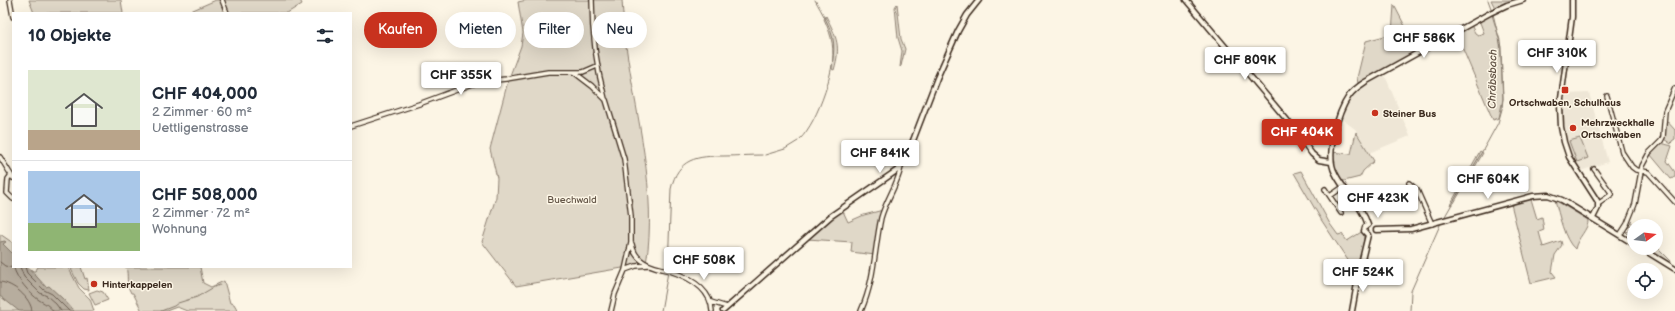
<!DOCTYPE html>
<html lang="de">
<head>
<meta charset="utf-8">
<style>
	:root { --surface:#fff; --page:#f2f2f3; --text:#1f2937; --muted:#747a83; --line:#e0e1e3; --accent:#c8321e }
	body { margin:0; font-family:"Balsamiq Sans",sans-serif; background:var(--page); color:var(--text); height:100vh; display:flex; flex-direction:column; font-size:15px; white-space:nowrap }
	* { box-sizing:border-box; margin:0 }
	p { font-size:13px; color:var(--muted) }
	.icon { flex:none; width:22px; height:22px; fill:none; stroke:currentColor; stroke-width:2; stroke-linecap:round; stroke-linejoin:round }
	.map { position:relative; flex:1; overflow:hidden }
	.side { position:absolute; left:12px; top:12px; width:340px; height:256px; display:flex; flex-direction:column; background:var(--surface); border-radius:0px; box-shadow:0 4px 16px #0002 }
	.side>* { flex:none }
	.guide { position:absolute; left:364px; top:12px; width:380px; height:36px; display:flex; gap:8px }
	.needle { width:26px; rotate:75deg }
	.buttons { position:absolute; left:1627px; top:219px; display:grid; gap:8px }
	.buttons a { display:grid; place-items:center; width:36px; height:36px; border-radius:50%; background:var(--surface); box-shadow:0 4px 16px #0002; font-size:20px }
	.price { position:absolute; translate:-50% -34px; padding:0 9px; border-radius:4px; background:#fff; color:#222; font-size:13px; line-height:26px; filter:drop-shadow(0 1px 2px #0008) }
	.price::after { content:''; position:absolute; left:50%; top:24px; width:12px; height:9px; margin-left:-6px; background:inherit; clip-path:polygon(0 0,100% 0,50% 100%) }
	.price.selected { background:var(--accent); color:#fff }
	ul { padding:0; list-style:none }
	li { display:flex; align-items:center; gap:12px; height:100px; padding:0 16px }
	li+li { border-top:1px solid var(--line) }
	li span { display:grid; place-items:center; flex:none; width:112px; height:80px; border-radius:0px; color:#555 }
	li>.icon { margin-inline-start:auto }
	span .icon { width:48px; height:48px; fill:#fffc; stroke-width:1 }
	li b { font-size:17px }
	h2 { display:flex; justify-content:space-between; align-items:center; height:48px; padding:0 16px; font-size:17px }
	.pill { padding:0 14px; border-radius:18px; background:var(--surface); box-shadow:0 4px 16px #0002; font-size:14px; line-height:36px }
	.pill.selected { background:var(--accent); color:#fff }
	.map>svg:first-child { display:block }
	.built { fill:#eee6d6 }
	.green { fill:#e0d8c8; stroke:#8e8173 }
	.water { fill:#b7ad9e; stroke:#85796b }
	.lines { fill:none; stroke-linecap:round; stroke-linejoin:round }
	.shore { stroke:#6d5e51; stroke-width:1 }
	.stream { stroke:#85796b; stroke-width:1 }
	.minor-casing { stroke:#3b2a1e; stroke-width:6 }
	.major-casing { stroke:#3b2a1e; stroke-width:7 }
	.minor { stroke:#fcf5e5; stroke-width:3.5 }
	.major { stroke:#fcf5e5; stroke-width:4 }
	.poi-dot { fill:#c8321e; stroke:#fcf5e5; stroke-width:1.5 }
	.labels { text-anchor:middle; stroke-width:3; stroke-linejoin:round; paint-order:stroke }
	.poi-label { font-size:10px; font-weight:bold; fill:#3b2a1e; stroke:#fcf5e5; text-anchor:start }
	.park-label { font-size:10px; fill:#645648; stroke:#fcf5e5 }
	.water-label { font-size:11px; font-style:italic; fill:#605144; stroke:#fcf5e5 }
</style>
</head>
<body>
<div class="map">
<svg width="1675" height="311" viewBox="0 0 1675 311">
	<rect width="100%" height="100%" fill="#fcf5e5"/>
	<filter id="ink" filterUnits="userSpaceOnUse"><feTurbulence type="fractalNoise" baseFrequency=".025" numOctaves="2"/><feDisplacementMap in="SourceGraphic" scale="8" xChannelSelector="R" yChannelSelector="G"/><feConvolveMatrix kernelMatrix="1 2 1 2 8 2 1 2 1" color-interpolation-filters="sRGB"/></filter>
	<g filter="url(#ink)">
		<path class="built" d="M1384 73 1410 136 1369 153 1355 129 1339 117 1350 94Z
			M1589 93 1608 162 1580 171 1571 155 1566 142 1563 126V106L1564 94Z"/>
		<path class="green" d="M29 0H121L123 13H34Z
			M216 0 221 1 225 13H186Z
			M224 0H300L302 4 287 13H228Z
			M527 0H622C623 15 624 31 626 46 636 115 658 194 646 264L516 286 482 242 496 197 497 178 490 149 508 81 521 46 523 33 518 2Z
			M1491 0H1515L1495 8Z
			M897 4 901 39 905 49 901 66 900 67 902 51 898 38 895 7Z
			M1394 5 1418 51 1360 83H1358L1357 78 1366 41 1392 34Z
			M1490 14 1492 15 1500 40 1503 99 1499 118 1493 120 1456 33 1471 25 1475 33 1478 35 1484 33 1479 20Z
			M826 16C837 38 841 46 834 70L832 69C834 47 833 39 824 19Z
			M1665 119 1675 130V139L1672 141 1671 144 1664 139Z
			M1356 132 1374 161 1363 171 1360 177 1340 182 1337 177 1331 152 1351 154Z
			M1580 138 1588 158 1577 162 1569 141Z
			M1661 143 1672 146 1667 161 1675 172V177L1671 179 1650 154Z
			M1480 151 1483 153 1454 203 1450 205Z
			M1301 171 1330 224 1338 235 1342 234 1347 241 1363 231 1364 239 1357 274 1322 221 1294 173Z
			M1531 199 1537 219 1542 217 1544 230 1539 232 1543 247 1561 241 1562 245 1555 255 1552 272 1556 277 1531 283 1511 204Z
			M1555 200 1588 220C1589 229 1577 238 1575 249 1564 240 1559 214 1555 200Z
			M842 209 848 222 864 215 883 210 875 255 851 252 852 242 807 239Z
			M1630 221 1636 226H1634V240L1625 231 1630 232 1629 229 1631 230 1633 227 1631 225 1627 229Z
			M0 234 13 243V267H28L33 271H35L38 267H68L79 288 90 299 94 311H0Z
			M1656 246 1671 261 1670 263 1647 248H1656Z
			M76 267H81L85 279 87 278 89 290 84 289 78 283 71 269Z
			M126 267H200L203 283 211 287 224 281 230 303 234 304 238 311H187L177 307 166 311H142L133 293H131C125 282 129 277 126 267Z
			M97 290 103 292 108 300 95 305 89 293Z"/>
		<path class="water" d="M5 241 6 242 3 244 13 254V267H28L46 287 49 286 63 299 74 311H19L0 296V242Z"/>
		<g class="lines">
			<path class="shore" d="M0 262 5 266 14 268C16 278 30 294 39 300 44 303 49 305 53 311
				M20 267 24 277 40 293 47 296 56 304 61 311
				M25 267 27 273 44 290 52 294 69 311
				M0 282C13 283 31 298 32 311"/>
			<path class="stream" d="M1488 0 1492 11
				M800 139C818 122 838 63 833 39 830 26 822 12 815 0
				M765 155 785 149 798 141
				M1444 218 1487 143 1498 123 1502 109 1503 98 1501 47 1493 14
				M668 268 671 189C678 158 697 156 724 156 736 156 749 155 762 155
				M161 311 174 306 178 303 197 297 214 287 220 285
				M661 311 668 272
				M1410 311 1411 291 1440 225"/>
			<g class="minor-casing">
				<path id="minor" d="M10 0 13 17
					M222 0 227 13
					M592 0C592 34 596 66 605 99
					M575 73 592 86 606 100 624 159 631 216V243L625 270 615 294 611 311
					M1607 96 1622 152 1632 167 1636 170 1648 172 1675 202
					M351 126 419 104 478 82 506 79 548 72H583L597 66
					M0 157 13 178
					M1594 169 1612 194 1598 204
					M11 175 8 179 7 193 13 199
					M1409 183 1417 190 1432 224
					M1325 189 1341 213
					M1330 196 1343 187
					M1620 235 1627 224 1635 204 1642 166 1649 153 1661 141 1663 137 1665 111 1675 88
					M632 244C633 250 636 256 641 260 649 267 660 268 670 271 688 277 711 289 712 311
					M625 270 636 266 649 265
					M711 302 727 307
					M861 311C875 279 874 251 881 218 886 200 898 184 901 167"/>
			</g>
			<g class="major-casing">
				<path id="major" d="M1186 0 1287 120 1312 154 1319 160 1331 162
					M1572 0V17L1560 106 1561 127 1564 142 1569 157 1598 202V208L1593 218
					M1368 225C1362 205 1344 192 1335 173 1325 155 1338 112 1349 96 1353 90 1359 86 1365 82L1490 13 1507 5 1523 0
					M1368 225 1365 227 1364 231 1368 235
					M1376 230 1411 229 1533 196 1548 195 1562 200 1634 244
					M1641 248 1675 269
					M723 311 831 216 899 169 909 151 937 78 958 31 967 15 979 0
					M1352 311 1359 272 1368 235"/>
			</g>
			<use href="#minor" class="minor"/>
			<use href="#major" class="major"/>
		</g>
	</g>
	<g class="poi-dot">
		<rect x="1561" y="86" width="8" height="8" rx="2"/>
		<circle cx="1375" cy="113" r="4"/>
		<circle cx="1573" cy="128" r="4"/>
		<circle cx="94" cy="284" r="4"/>
	</g>
	<g class="labels">
		<g class="poi-label">
			<text x="1565" y="106" text-anchor="middle">Ortschwaben, Schulhaus</text>
			<text x="1383" y="117">Steiner Bus</text>
			<text x="1581" y="126">Mehrzweckhalle<tspan x="1581" dy="12">Ortschwaben</tspan></text>
			<text x="102" y="288">Hinterkappelen</text>
		</g>
		<g class="park-label">
			<text x="572" y="203">Buechwald</text>
		</g>
		<g class="water-label">
			<text transform="translate(1492 79) rotate(-89)" y="4">Chräbsbach</text>
		</g>
	</g>
</svg>
<div class="buttons">
<a><svg class="needle" viewBox="-14 -14 28 28"><path d="M0-13l5 13h-10z" fill="#e53935"/><path d="M0 13l5-13h-10z" fill="#747a83"/></svg></a>
<a><svg class="icon" aria-label="locate" viewBox="0 0 24 24"><circle cx="12" cy="12" r="6"/><path d="M12 2v4M12 18v4M2 12h4M18 12h4"/></svg></a>
</div>
<b class="price" style="left:1424px;top:59px">CHF 586K</b>
<b class="price" style="left:1557px;top:74px">CHF 310K</b>
<b class="price" style="left:1245px;top:81px">CHF 809K</b>
<b class="price" style="left:461px;top:96px">CHF 355K</b>
<b class="price selected" style="left:1302px;top:153px">CHF 404K</b>
<b class="price" style="left:880px;top:174px">CHF 841K</b>
<b class="price" style="left:1488px;top:200px">CHF 604K</b>
<b class="price" style="left:1378px;top:219px">CHF 423K</b>
<b class="price" style="left:704px;top:281px">CHF 508K</b>
<b class="price" style="left:1363px;top:293px">CHF 524K</b>
<div class="guide">
<a class="pill selected">Kaufen</a>
<a class="pill">Mieten</a>
<a class="pill">Filter</a>
<a class="pill">Neu</a>
</div>
<section class="side">
<h2>10 Objekte<svg class="icon" aria-label="filters" viewBox="0 0 24 24"><path d="M4 7h16M4 17h16"/><circle cx="9" cy="7" r="2"/><circle cx="15" cy="17" r="2"/></svg></h2>
<ul>
<li><span style="background:linear-gradient(#dfe7d0 75%,#b9a48a 0)"><svg class="icon" aria-label="home" viewBox="0 0 24 24"><path d="M3 11l9-7 9 7M6 9v11h12V9"/></svg></span><div><b>CHF 404,000</b><p>2 Zimmer · 60 m²</p><p>Uettligenstrasse</p></div></li>
<li><span style="background:linear-gradient(#a9c7e8 65%,#8fb573 0)"><svg class="icon" aria-label="home" viewBox="0 0 24 24"><path d="M3 11l9-7 9 7M6 9v11h12V9"/></svg></span><div><b>CHF 508,000</b><p>2 Zimmer · 72 m²</p><p>Wohnung</p></div></li>
</ul>
</section>
</div>
</body>
</html>
